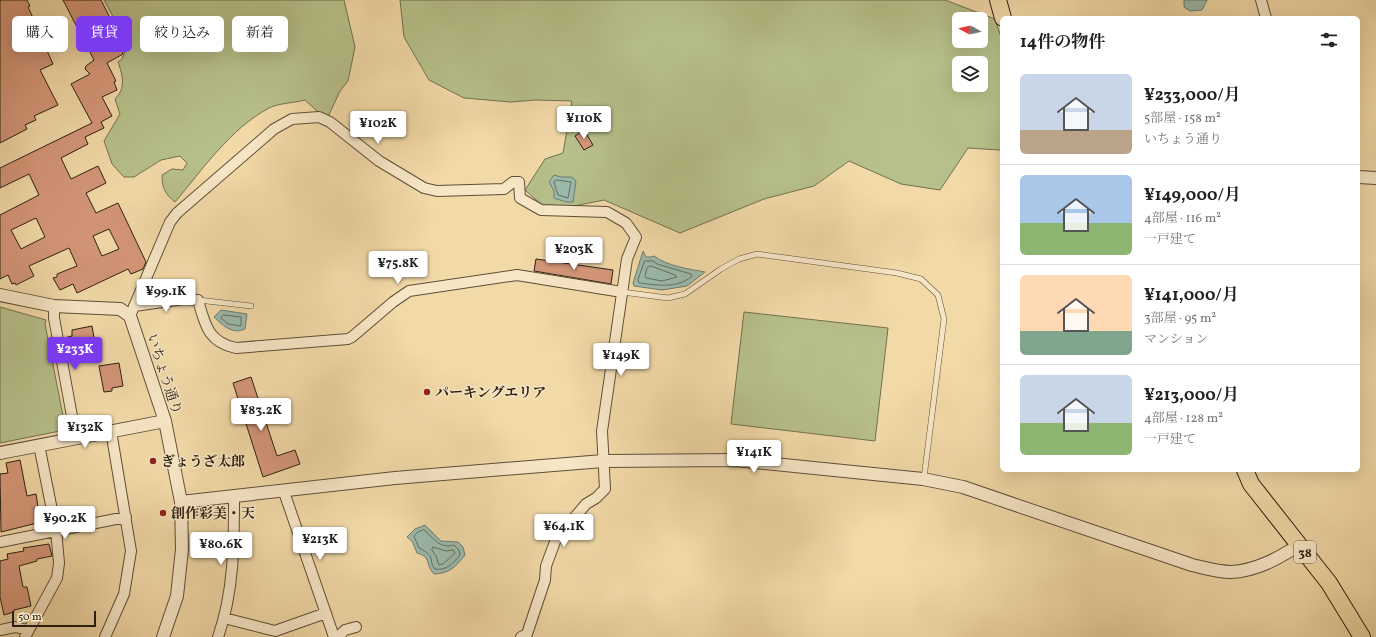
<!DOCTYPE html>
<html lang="ja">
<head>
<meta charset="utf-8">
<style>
	:root { --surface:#fff; --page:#f2f2f2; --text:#222; --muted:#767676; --line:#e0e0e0; --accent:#7c3aed }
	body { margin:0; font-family:Vollkorn,"Noto Serif JP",serif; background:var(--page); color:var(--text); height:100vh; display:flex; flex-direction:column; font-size:15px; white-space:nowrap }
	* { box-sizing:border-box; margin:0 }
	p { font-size:13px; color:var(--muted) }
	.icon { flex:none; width:22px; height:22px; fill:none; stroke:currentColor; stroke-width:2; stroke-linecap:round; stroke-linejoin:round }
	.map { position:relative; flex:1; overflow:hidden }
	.panel { position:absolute; left:1000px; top:16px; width:360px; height:456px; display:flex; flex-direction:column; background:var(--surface); border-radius:6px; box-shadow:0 4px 16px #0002 }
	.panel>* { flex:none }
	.banner { position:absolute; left:12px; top:16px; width:380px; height:36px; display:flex; gap:8px }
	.needle { width:26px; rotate:278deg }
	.controls { position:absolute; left:952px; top:12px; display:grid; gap:8px }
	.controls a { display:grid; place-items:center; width:36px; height:36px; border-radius:6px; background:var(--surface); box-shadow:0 4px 16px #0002; font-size:20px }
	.scale { position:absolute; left:12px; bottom:10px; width:84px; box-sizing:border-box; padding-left:4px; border:2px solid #2c2011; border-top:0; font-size:11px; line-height:14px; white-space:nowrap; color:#2c2011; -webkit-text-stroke:3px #f7e6c6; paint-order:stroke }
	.price { position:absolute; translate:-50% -34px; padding:0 9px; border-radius:4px; background:#fff; color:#222; font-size:13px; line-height:26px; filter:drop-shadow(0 1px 2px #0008) }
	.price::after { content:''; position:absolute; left:50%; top:24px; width:12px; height:9px; margin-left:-6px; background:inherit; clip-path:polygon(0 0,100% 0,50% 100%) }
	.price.selected { background:var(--accent); color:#fff }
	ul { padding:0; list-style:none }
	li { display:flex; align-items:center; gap:12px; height:100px; padding:0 20px }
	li+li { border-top:1px solid var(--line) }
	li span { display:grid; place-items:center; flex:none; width:112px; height:80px; border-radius:6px; color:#555 }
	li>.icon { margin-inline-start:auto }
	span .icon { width:48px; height:48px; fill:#fffc; stroke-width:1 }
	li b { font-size:17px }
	h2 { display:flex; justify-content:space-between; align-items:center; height:48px; padding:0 20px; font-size:17px }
	.pill { padding:0 14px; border-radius:6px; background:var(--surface); box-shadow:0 4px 16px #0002; font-size:14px; line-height:36px }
	.pill.selected { background:var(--accent); color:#fff }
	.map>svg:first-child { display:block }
	.green { fill:#b7c08a; stroke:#72704e; fill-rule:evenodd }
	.water { fill:#9bbaac; stroke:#6f7c6e }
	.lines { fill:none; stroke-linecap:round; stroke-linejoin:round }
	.shore { stroke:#646d5e; stroke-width:1 }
	.building { fill:#d49678; stroke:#2c2011; fill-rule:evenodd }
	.service-casing { stroke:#5e4e37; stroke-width:6 }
	.minor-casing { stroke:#5e4e37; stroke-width:12 }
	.tertiary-casing { stroke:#5e4e37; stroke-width:14 }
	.primary-casing { stroke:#2c2011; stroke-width:18 }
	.service { stroke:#f7e6c6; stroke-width:5 }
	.minor { stroke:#f7e6c6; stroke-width:10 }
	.tertiary { stroke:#f7e6c6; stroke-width:12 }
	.primary { stroke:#f2d9a8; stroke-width:16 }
	.poi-dot { fill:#8f2418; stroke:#f7e6c6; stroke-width:1.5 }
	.labels { text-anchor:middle; stroke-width:3; stroke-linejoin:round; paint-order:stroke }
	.shield { fill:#f7e6c6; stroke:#695b47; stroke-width:1 }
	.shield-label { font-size:13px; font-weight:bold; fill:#2c2011 }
	.street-label { font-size:14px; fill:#2c2011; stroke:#f7e6c6 }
	.poi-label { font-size:14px; font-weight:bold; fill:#2c2011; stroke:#f7e6c6; text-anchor:start }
</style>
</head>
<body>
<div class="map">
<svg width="1376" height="637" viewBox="0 0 1376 637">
	<rect width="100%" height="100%" fill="#f2d9a8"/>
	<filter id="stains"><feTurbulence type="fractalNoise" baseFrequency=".005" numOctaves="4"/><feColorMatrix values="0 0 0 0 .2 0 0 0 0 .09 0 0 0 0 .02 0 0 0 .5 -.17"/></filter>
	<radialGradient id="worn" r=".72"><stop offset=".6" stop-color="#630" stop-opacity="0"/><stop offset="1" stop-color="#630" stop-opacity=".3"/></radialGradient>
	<path class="green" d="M104 0H344L355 47 348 81 340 91 328 117 317 111 305 100C294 103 279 103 269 108 230 129 203 169 175 202 165 194 162 188 162 175L172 169 183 170 187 163 180 156 161 160 134 177H124L112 164 104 141 120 114 115 99C126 88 123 76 118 62L122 59 126 49 120 29Z
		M400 0H945L995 19 1001 37 1002 49V144L1000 150 968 148 940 190 901 184 849 161 814 186 764 199 680 233 604 200 574 206 542 205 525 190 545 159 563 153 572 101 535 100 511 102 464 98 429 80 404 37ZM959 19H981V41H959ZM959 63H981V85H959Z
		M0 307 46 320 45 324 64 421V426L60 431 0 443Z
		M744 312 888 328 875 441 731 424Z"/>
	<path class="water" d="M1184 0H1207L1202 10 1190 11 1184 7Z
		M554 175 561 177H572L576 181 573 202H566L554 198V191L549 182Z
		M643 251 646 257H650L654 256C667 266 689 269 705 272L687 286 662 290 634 286 633 283Z
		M221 310 247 314 245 329C233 335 222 325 214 317Z
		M425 525 441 541 458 542 463 547 465 555C455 567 451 573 434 574 425 565 432 557 417 553L412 541 407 537 415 529Z"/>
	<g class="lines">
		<path class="shore" d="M557 180 571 182 568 198 558 195 554 182Z
			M645 261H653L657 264 691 274 692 276C678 289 656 285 639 283L638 280Z
			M651 266 675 275 677 277 662 281 646 278 645 276 647 268Z
			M224 315 241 317V326L228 324 221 318Z
			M424 530C434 538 439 549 454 545L459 550 460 555C453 563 447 571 435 569 427 558 437 557 419 548L414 536 418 532Z
			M433 547 446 551 453 550 455 553 443 564 439 565 436 556 432 550Z"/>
	</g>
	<path class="building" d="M0 0H27L30 6 28 7 41 35H43L47 42 44 44 53 64 40 70 58 105 34 116 36 120 25 125 27 129 0 143Z
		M63 0H101L124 46 122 47 123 54 107 63 116 81 114 82 117 90 102 97 112 116 101 122 104 128 85 137 88 144 61 158 71 179 98 166 106 183 86 193 96 213 118 203 146 262 143 269 131 274 128 269 77 293 73 284 60 290 53 278 57 277V274L77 266 69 248 29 266 34 276 16 285 15 283 12 284 8 275 0 279V215L39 195 29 174 0 188V168L92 123 71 84 90 74 85 69 86 66 94 60ZM36 218 45 237 21 249 11 230ZM109 229 119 249 102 256 93 236Z
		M584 130 593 145 584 150 575 136Z
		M536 259 613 270 611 284 534 271Z
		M92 326 97 355 80 359 79 356 68 358 64 338 72 336V330Z
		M119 363 123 386 112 388V391L104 392 99 366Z
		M251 377 277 456 295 450 300 464 263 477 233 383Z
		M20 460 27 496 36 494 38 507 34 508 37 523 1 532 0 474 8 473 6 463Z
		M49 544 52 556 37 559V561L19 566 23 587H27L31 606 14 610V612L4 615 0 597V561L8 559 7 554 24 551 23 548Z"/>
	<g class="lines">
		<g class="service-casing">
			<path id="service" d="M622 292 668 298 685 294 721 269 739 259 757 254 897 273 921 279 938 295 944 319 924 478
				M198 300 251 306"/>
		</g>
		<g class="minor-casing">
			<path id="minor" d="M1261 0 1266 18
				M54 306V318L76 438
				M134 306 184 299 198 300C205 325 208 342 236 348L348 339 352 337 393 302 409 291 517 275 622 292
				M130 316 170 222 177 213 274 129 292 119 319 117 330 122 379 161 424 188 437 191 504 189 513 182H519L520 198 541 210 607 212 626 223 636 237 627 259 602 431 605 489 596 498 586 504 556 539 546 566 545 580 527 634 521 637
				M284 492 334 637
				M0 542 126 517
				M224 618 275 631 326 613
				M0 630 15 627 28 630
				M25 637 57 578 59 563 56 530 39 445
				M105 637 124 594 131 551 111 431
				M218 637C234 592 234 544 234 497
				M338 637 345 630 356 627"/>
		</g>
		<g class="tertiary-casing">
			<path id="tertiary" d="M1358 177 1376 178
				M0 295 54 306 120 309 130 316 165 421 181 502 182 549 177 596 163 637
				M0 453 165 421
				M181 502 395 478 603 461 735 460 923 479 963 487 1192 565C1205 568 1218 572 1231 572 1256 571 1279 558 1299 545"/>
		</g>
		<g class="primary-casing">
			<path id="primary" d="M998 0 1003 18
				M1245 470 1251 484 1329 583 1362 637"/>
		</g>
		<use href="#service" class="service"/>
		<use href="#minor" class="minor"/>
		<use href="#tertiary" class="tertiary"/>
		<use href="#primary" class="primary"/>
	</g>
	<g class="poi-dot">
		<circle cx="427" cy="392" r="4"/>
		<circle cx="153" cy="461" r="4"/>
		<circle cx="163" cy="513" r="4"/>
	</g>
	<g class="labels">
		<rect class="shield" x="1294" y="541" width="22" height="22" rx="3"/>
		<g class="shield-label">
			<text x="1305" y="557">38</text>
		</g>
		<g class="street-label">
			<text transform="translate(165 374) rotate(72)" y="5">いちょう通り</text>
		</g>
		<g class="poi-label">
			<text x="435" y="397">パーキングエリア</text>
			<text x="161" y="466">ぎょうざ太郎</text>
			<text x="171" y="518">創作彩美・天</text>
		</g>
	</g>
	<rect width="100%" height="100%" filter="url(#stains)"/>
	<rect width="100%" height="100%" fill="url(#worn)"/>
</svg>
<div class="controls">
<a><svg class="needle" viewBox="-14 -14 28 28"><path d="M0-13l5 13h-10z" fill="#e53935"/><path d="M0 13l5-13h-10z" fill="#767676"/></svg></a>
<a><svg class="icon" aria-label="layers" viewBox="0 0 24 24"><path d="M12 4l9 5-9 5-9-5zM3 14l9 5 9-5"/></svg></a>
</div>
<div class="scale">50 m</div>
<b class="price" style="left:584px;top:140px">¥110K</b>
<b class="price" style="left:378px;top:145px">¥102K</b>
<b class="price" style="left:574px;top:271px">¥203K</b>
<b class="price" style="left:398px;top:285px">¥75.8K</b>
<b class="price" style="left:166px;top:313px">¥99.1K</b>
<b class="price selected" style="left:75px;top:371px">¥233K</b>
<b class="price" style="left:621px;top:377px">¥149K</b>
<b class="price" style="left:261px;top:432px">¥83.2K</b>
<b class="price" style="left:85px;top:449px">¥132K</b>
<b class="price" style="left:754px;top:474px">¥141K</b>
<b class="price" style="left:65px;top:540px">¥90.2K</b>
<b class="price" style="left:564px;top:548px">¥64.1K</b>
<b class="price" style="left:320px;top:561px">¥213K</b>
<b class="price" style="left:221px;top:566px">¥80.6K</b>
<div class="banner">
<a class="pill">購入</a>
<a class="pill selected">賃貸</a>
<a class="pill">絞り込み</a>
<a class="pill">新着</a>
</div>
<section class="panel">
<h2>14件の物件<svg class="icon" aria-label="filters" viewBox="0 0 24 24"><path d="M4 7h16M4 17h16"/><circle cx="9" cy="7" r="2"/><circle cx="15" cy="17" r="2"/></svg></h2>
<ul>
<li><span style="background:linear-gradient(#c9d6e8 70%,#b9a48a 0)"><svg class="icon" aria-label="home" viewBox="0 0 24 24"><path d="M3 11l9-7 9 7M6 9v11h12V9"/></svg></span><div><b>¥233,000/月</b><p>5部屋 · 158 m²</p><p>いちょう通り</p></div></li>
<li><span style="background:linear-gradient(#a9c7e8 60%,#8fb573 0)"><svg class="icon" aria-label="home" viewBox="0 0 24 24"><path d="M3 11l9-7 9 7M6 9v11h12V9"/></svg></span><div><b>¥149,000/月</b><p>4部屋 · 116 m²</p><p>一戸建て</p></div></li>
<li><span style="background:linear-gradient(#ffd9b3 70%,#7fa58c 0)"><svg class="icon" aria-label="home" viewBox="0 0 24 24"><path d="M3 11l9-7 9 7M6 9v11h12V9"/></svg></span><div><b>¥141,000/月</b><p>3部屋 · 95 m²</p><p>マンション</p></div></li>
<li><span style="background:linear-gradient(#c9d6e8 60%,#8fb573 0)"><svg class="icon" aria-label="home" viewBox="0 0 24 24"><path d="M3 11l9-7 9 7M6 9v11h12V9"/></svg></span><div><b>¥213,000/月</b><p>4部屋 · 128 m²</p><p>一戸建て</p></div></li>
</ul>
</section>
</div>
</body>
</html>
